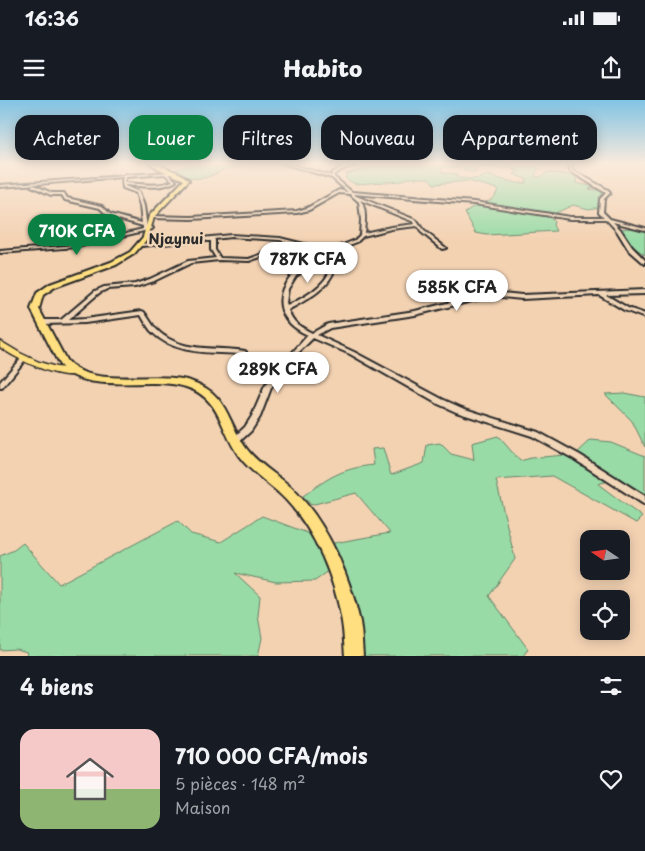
<!DOCTYPE html>
<html lang="fr">
<head>
<meta charset="utf-8">
<style>
	:root { --surface:#171b24; --page:#242831; --text:#f1f3f6; --muted:#9ea1a6; --line:#363941; --accent:#0b8043 }
	body { margin:0; font-family:"Playpen Sans",sans-serif; background:var(--page); color:var(--text); height:100vh; display:flex; flex-direction:column; font-size:19px; white-space:nowrap }
	* { box-sizing:border-box; margin:0 }
	p { font-size:16px; color:var(--muted) }
	.icon { flex:none; width:28px; height:28px; fill:none; stroke:currentColor; stroke-width:2; stroke-linecap:round; stroke-linejoin:round }
	.map { position:relative; height:556px; overflow:hidden }
	.panel { display:flex; flex-direction:column; background:var(--surface); flex:1 }
	.panel>* { flex:none }
	.hud { position:absolute; left:15px; top:15px; width:615px; height:45px; display:flex; gap:10px }
	.needle { width:32px; rotate:283deg }
	.controls { position:absolute; left:580px; top:430px; display:grid; gap:10px }
	.controls a { display:grid; place-items:center; width:50px; height:50px; border-radius:10px; background:var(--surface); box-shadow:0 2px 12px #0003; font-size:25px }
	.price { position:absolute; translate:-50% -42px; padding:0 11px; border-radius:18px; background:#fff; color:#222; font-size:16px; line-height:32px; filter:drop-shadow(0 1px 2px #0008) }
	.price::after { content:''; position:absolute; left:50%; top:30px; width:15px; height:11px; margin-left:-8px; background:inherit; clip-path:polygon(0 0,100% 0,50% 100%) }
	.price.current { background:var(--accent); color:#fff }
	ul { padding:0; list-style:none }
	li { display:flex; align-items:center; gap:15px; height:125px; padding:0 20px }
	li+li { border-top:1px solid var(--line) }
	li span { display:grid; place-items:center; flex:none; width:140px; height:100px; border-radius:15px; color:#555 }
	li>.icon { margin-inline-start:auto }
	span .icon { width:60px; height:60px; fill:#fffc; stroke-width:1 }
	li b { font-size:21px }
	h2 { display:flex; justify-content:space-between; align-items:center; height:60px; padding:0 20px; font-size:21px }
	.tag { padding:0 18px; border-radius:15px; background:var(--surface); box-shadow:0 2px 12px #0003; font-size:18px; line-height:45px }
	.tag.current { background:var(--accent); color:#fff }
	.status { display:flex; justify-content:space-between; align-items:center; height:35px; padding:0 25px; background:var(--surface); direction:ltr }
	.status svg { height:14px; fill:currentColor }
	header { display:flex; justify-content:space-between; align-items:center; height:65px; padding:0 20px; background:var(--surface); font-size:22px; font-weight:800 }
	.map>svg:first-child { display:block }
	.green { fill:#99dba6; stroke:#628368; fill-rule:evenodd }
	.lines { fill:none; stroke-linecap:round; stroke-linejoin:round }
	.minor-casing { stroke:#2b2b2b; stroke-width:4 }
	.major-casing { stroke:#2b2b2b; stroke-width:3 }
	.highway-casing { stroke:#2b2b2b; stroke-width:4 }
	.minor { fill:#f2d6b8; fill-rule:evenodd }
	.major { fill:#ffdf80; fill-rule:evenodd }
	.highway { fill:#ffdf80; fill-rule:evenodd }
	.labels { text-anchor:middle; stroke-width:5; stroke-linejoin:round; paint-order:stroke }
	.far-quarter-label { font-size:14px; font-weight:bold; fill:#2b2b2b; stroke:#f2d6b8 }
</style>
</head>
<body>
<div class="status"><b>16:36</b><svg viewBox="0 0 49 12"><path d="M0 12V9h3v3zM5 12V6h3v6zM10 12V3h3v9zM15 12V0h3v12zM26 1h20v11H26zM47 4h2v5h-2z"/></svg></div>
<header><svg class="icon" aria-label="menu" viewBox="0 0 24 24"><path d="M4 6h16M4 12h16M4 18h16"/></svg>Habito<svg class="icon" aria-label="share" viewBox="0 0 24 24"><path d="M12 15V3M7 8l5-5 5 5M5 13v7h14v-7"/></svg></header>
<div class="map">
<svg width="645" height="556" viewBox="0 0 645 556">
	<rect width="100%" height="100%" fill="#f3d2b2"/>
	<filter id="ink" filterUnits="userSpaceOnUse"><feTurbulence type="fractalNoise" baseFrequency=".02" numOctaves="2"/><feDisplacementMap in="SourceGraphic" scale="10" xChannelSelector="R" yChannelSelector="G"/><feConvolveMatrix kernelMatrix="1 2 1 2 8 2 1 2 1" color-interpolation-filters="sRGB"/></filter>
	<g filter="url(#ink)">
		<path class="green" d="M183 63H213L218 65 213 66 218 67 232 63 235 67 221 70 222 71C198 82 195 80 172 71L186 66Z
			M385 63H423L437 66 468 63H556L534 65 539 67 535 77H540L548 72 577 76 576 83 596 87 589 89 609 92 613 95H601L605 106 589 109 573 105 549 116 554 122 553 125 556 131 487 135 476 133 465 113C474 102 494 106 498 89L468 81 434 84 429 78H407L402 81 355 84 346 79V74ZM479 66 519 69 513 70 519 72 513 74 526 79V83H516L487 75 477 79 457 78V74L444 73 441 71 442 68 461 67 466 71 477 72 473 67Z
			M645 127V155L619 137 618 129Z
			M624 293 645 297V347L632 321 605 294Z
			M498 336 520 361 531 358 576 354 591 340 611 342 645 356V397L619 378 598 384 642 417 636 423 552 376 496 380 515 459 489 496 528 549 523 556H360L337 465 315 481 276 482 235 473 260 496 258 516 262 538 258 556H26L27 552 16 549 0 550V456L14 450 23 443 59 484 178 421 191 434 221 442 262 416 334 443 390 433 356 393 311 405 303 396C328 378 342 368 374 365L372 349 383 348 391 375 424 363 427 345 440 343 451 354 474 360 472 343Z"/>
		<g class="lines">
			<g class="minor-casing">
				<path id="minor" d="M282 63H285L332 76V73L344 66 361 63 346 68 334 74V77L352 92 474 102 570 117H604L599 112 600 99 606 93 570 71 569 66 573 63H575L571 66 572 70 608 90 610 93 604 99 603 112 610 119 645 128V130L613 122 620 129 632 147 645 160V164L628 149 617 131 606 119H570L474 104 354 94 356 96 416 120 423 130 446 148 442 149 421 132 417 126 391 129 363 136 357 142 334 151 337 156C337 160 337 164 335 168 329 189 306 200 288 210 293 223 300 227 312 233L328 224 415 211 492 192 522 195 645 190V194L606 195 628 208 645 214V218L624 210 599 195 522 199 492 196 415 215 330 228 317 235 354 252 442 299 462 308 538 332 580 355 645 396V405L574 359 532 336 456 312 436 303 350 254 313 238 296 255 271 288 260 317 251 331 239 342 236 343 233 342 232 340 233 338 245 327 252 316 265 286 292 253 308 235C281 223 271 200 291 176 297 169 319 157 327 151L323 150 275 152 249 161 219 160 191 163 154 181 135 187 107 189 99 193 68 220 85 219 142 211 144 212C148 217 151 223 155 228 179 254 215 246 245 251L246 252 245 253 243 254C213 252 174 256 151 231 147 226 144 220 141 215L85 223 44 224 41 222 44 220H61L95 191 104 187 135 184 150 179 188 161 216 158 211 150V141H207L205 140 142 146 140 145 141 144 231 135 280 138 312 146V147L310 148H323L331 150 355 140 360 135 361 120 359 102 350 94 339 93 309 110 297 113 191 119 151 118 149 117 151 116 191 117 297 111 307 108 339 90 348 92 332 78ZM360 100 414 122 415 124 391 127 364 133C365 123 367 108 360 100ZM231 137 280 140 310 148 274 150 249 159 220 158 215 150V140L214 139ZM331 153 333 156C332 160 332 164 331 168 325 187 303 198 287 206L286 203 288 189 296 176Z
					M172 72V74H168L176 81C162 90 141 86 125 85V86L139 92 144 106 147 128 151 127 153 128 152 129 77 147 0 153V151L77 145 143 129V126L108 116 100 108 65 100 62 95H51L31 86 34 85 52 93H64L67 98 102 106 110 114 142 123 140 106 136 93 123 88 122 81 123 77 0 87V85L124 76 126 74 127 75ZM165 74 173 81C158 87 140 84 125 83L124 81 126 77Z
					M23 257 26 259 25 260 2 288H0V282L21 258Z"/>
			</g>
			<g class="major-casing">
				<path id="major" d="M0 241 20 253 39 262 56 267 77 269 81 272C66 284 14 258 0 247Z"/>
			</g>
			<g class="highway-casing">
				<path id="highway" d="M150 63H154L181 74 189 80 154 117 148 138 134 154 116 165 55 187 43 195 39 209 66 260C90 290 155 270 190 281 228 293 226 320 246 348 260 367 282 377 297 393 329 427 350 477 360 522 362 533 362 545 363 556H345C344 545 344 533 342 522 335 479 316 432 286 400 271 384 252 374 239 356 220 330 221 298 186 287 149 275 85 297 59 264L31 209 37 193 50 184 111 162 130 152 143 137 149 116 184 80 159 69Z"/>
			</g>
			<use href="#minor" class="minor"/>
			<use href="#major" class="major"/>
			<use href="#highway" class="highway"/>
		</g>
	</g>
	<linearGradient id="sky" x2="0" y2="1"><stop stop-color="#81c3e4"/><stop offset="0.45" stop-color="#faebdc"/><stop offset="1" stop-color="#faebdc" stop-opacity="0"/></linearGradient>
	<rect width="645" height="141" fill="url(#sky)"/>
	<g class="labels">
		<g class="far-quarter-label">
			<text x="176" y="144">Njaynui</text>
		</g>
	</g>
</svg>
<div class="controls">
<a><svg class="needle" viewBox="-14 -14 28 28"><path d="M0-13l5 13h-10z" fill="#e53935"/><path d="M0 13l5-13h-10z" fill="#9ea1a6"/></svg></a>
<a><svg class="icon" aria-label="locate" viewBox="0 0 24 24"><circle cx="12" cy="12" r="6"/><path d="M12 2v4M12 18v4M2 12h4M18 12h4"/></svg></a>
</div>
<b class="price current" style="left:77px;top:156px">710K CFA</b>
<b class="price" style="left:308px;top:184px">787K CFA</b>
<b class="price" style="left:457px;top:212px">585K CFA</b>
<b class="price" style="left:278px;top:294px">289K CFA</b>
<div class="hud">
<a class="tag">Acheter</a>
<a class="tag current">Louer</a>
<a class="tag">Filtres</a>
<a class="tag">Nouveau</a>
<a class="tag">Appartement</a>
</div>
</div>
<section class="panel">
<h2>4 biens<svg class="icon" aria-label="filters" viewBox="0 0 24 24"><path d="M4 7h16M4 17h16"/><circle cx="9" cy="7" r="2"/><circle cx="15" cy="17" r="2"/></svg></h2>
<ul>
<li><span style="background:linear-gradient(#f6c9c9 60%,#8fb573 0)"><svg class="icon" aria-label="home" viewBox="0 0 24 24"><path d="M3 11l9-7 9 7M6 9v11h12V9"/></svg></span><div><b>710 000 CFA/mois</b><p>5 pièces · 148 m²</p><p>Maison</p></div><svg class="icon" aria-label="heart" viewBox="0 0 24 24"><path d="M12 20l-8-8c-3-5 5-10 8-4 3-6 11-1 8 4z"/></svg></li>
</ul>
</section>
</body>
</html>
